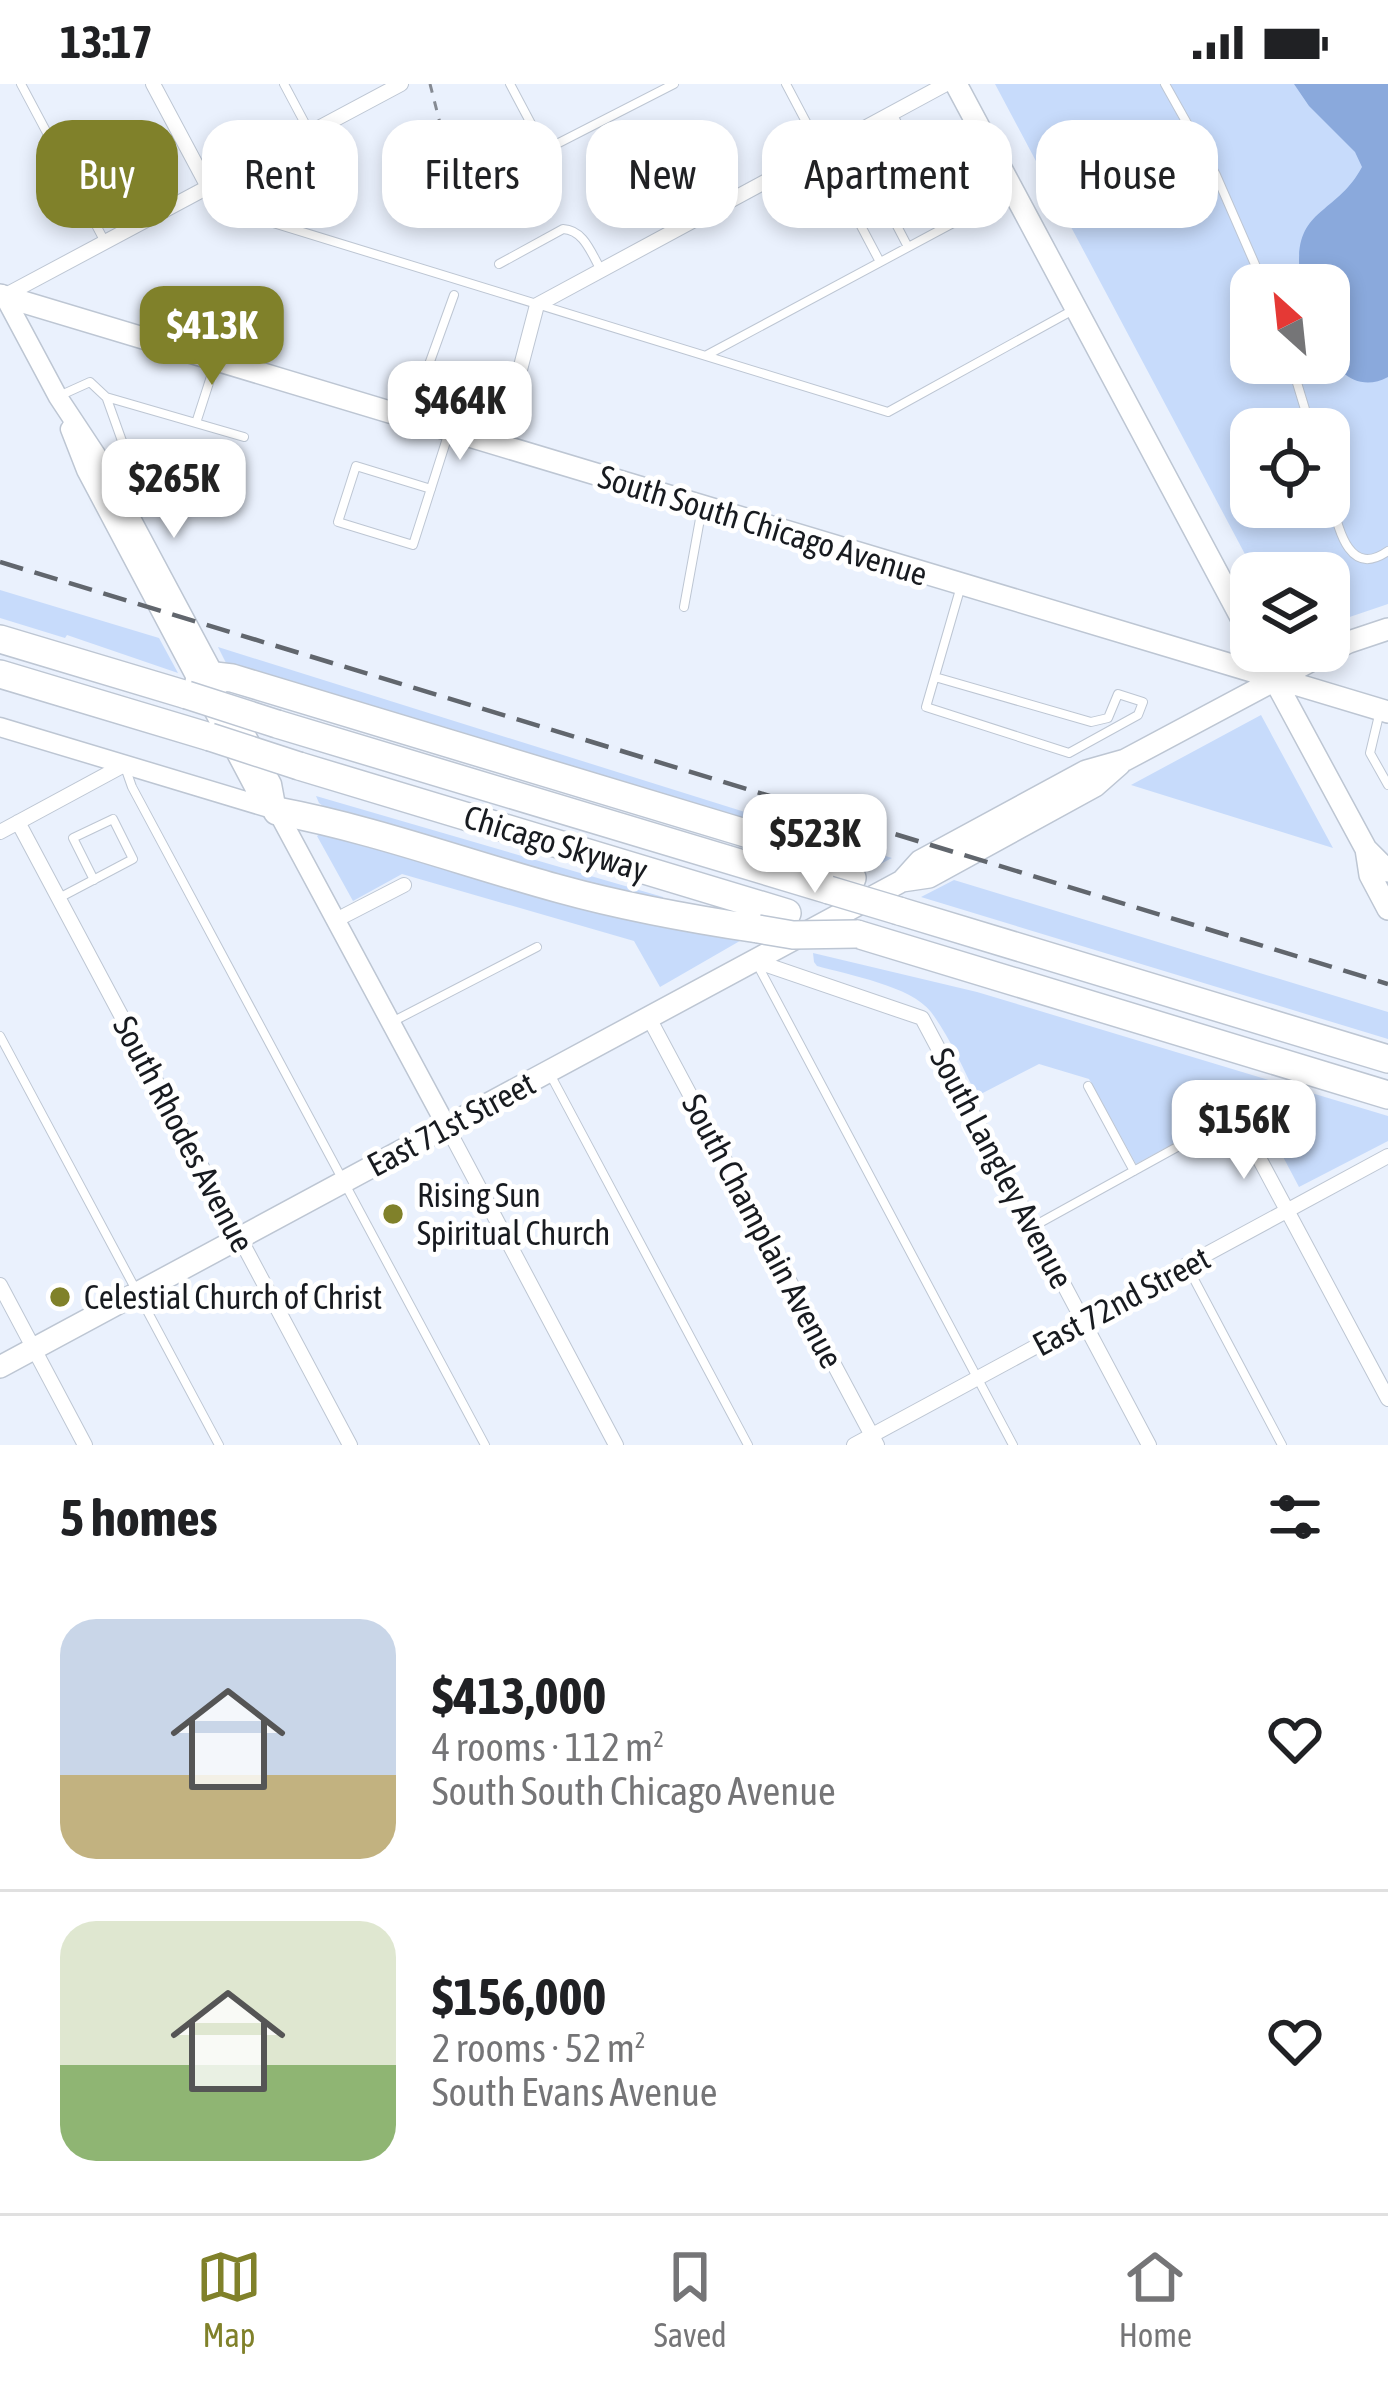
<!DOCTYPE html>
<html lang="en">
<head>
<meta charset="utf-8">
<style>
	:root { --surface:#fff; --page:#f6f6f6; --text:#202124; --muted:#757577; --line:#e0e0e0; --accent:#80812a }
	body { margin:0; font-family:"Asap Condensed",sans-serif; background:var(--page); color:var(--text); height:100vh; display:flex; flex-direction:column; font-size:45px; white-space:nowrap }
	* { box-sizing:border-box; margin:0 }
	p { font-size:39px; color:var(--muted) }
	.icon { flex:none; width:66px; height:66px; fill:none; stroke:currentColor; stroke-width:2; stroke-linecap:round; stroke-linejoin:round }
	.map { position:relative; height:1361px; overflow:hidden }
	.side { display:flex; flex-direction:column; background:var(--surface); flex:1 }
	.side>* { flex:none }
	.banner { position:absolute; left:36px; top:36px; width:1317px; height:108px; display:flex; gap:24px }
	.needle { width:78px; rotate:333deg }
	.fabs { position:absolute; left:1230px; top:180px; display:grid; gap:24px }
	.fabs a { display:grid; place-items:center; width:120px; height:120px; border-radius:24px; background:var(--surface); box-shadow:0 6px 18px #0003; font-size:60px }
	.price { position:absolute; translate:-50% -102px; padding:0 27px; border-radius:24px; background:#fff; color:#222; font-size:39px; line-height:78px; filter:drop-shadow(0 3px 6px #0008) }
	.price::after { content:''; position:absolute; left:50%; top:72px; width:36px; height:27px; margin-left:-18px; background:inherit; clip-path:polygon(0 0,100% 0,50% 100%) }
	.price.on { background:var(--accent); color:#fff }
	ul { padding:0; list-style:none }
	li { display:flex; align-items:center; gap:36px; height:300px; padding:0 60px }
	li+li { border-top:3px solid var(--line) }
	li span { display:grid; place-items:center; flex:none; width:336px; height:240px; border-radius:36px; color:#555 }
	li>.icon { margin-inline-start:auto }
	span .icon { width:144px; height:144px; fill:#fffc; stroke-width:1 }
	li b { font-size:51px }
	h2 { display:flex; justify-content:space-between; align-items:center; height:144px; padding:0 60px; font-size:51px }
	.pill { padding:0 42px; border-radius:36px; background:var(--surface); box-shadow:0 6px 18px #0003; font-size:42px; line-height:108px }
	.pill.on { background:var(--accent); color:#fff }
	.status { display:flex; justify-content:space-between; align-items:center; height:84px; padding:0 60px; background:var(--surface); direction:ltr }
	.status svg { height:33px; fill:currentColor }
	.tab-bar { display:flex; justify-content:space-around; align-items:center; height:168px; border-top:3px solid var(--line); background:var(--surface); font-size:33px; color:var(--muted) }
	.tab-bar a { display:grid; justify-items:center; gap:6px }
	.tab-bar .on { color:var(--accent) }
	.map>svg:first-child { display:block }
	.green { fill:#c7dbfb; fill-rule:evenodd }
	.water { fill:#8aa9dc }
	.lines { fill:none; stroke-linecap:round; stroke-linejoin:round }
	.service-casing { stroke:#bdc6d3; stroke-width:10 }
	.minor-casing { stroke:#bdc6d3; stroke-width:16 }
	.tertiary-casing { stroke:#bdc6d3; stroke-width:21 }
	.secondary-casing { stroke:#bdc6d3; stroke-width:24 }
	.motorway-casing { stroke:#bdc6d3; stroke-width:30 }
	.path { stroke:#858a93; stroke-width:3; stroke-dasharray:9 9; stroke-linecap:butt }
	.service { stroke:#fff; stroke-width:8 }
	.minor { stroke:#fff; stroke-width:14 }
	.tertiary { stroke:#fff; stroke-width:18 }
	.secondary { stroke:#fff; stroke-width:21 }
	.motorway { stroke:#fff; stroke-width:27 }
	.rail { stroke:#61666d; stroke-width:4.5; stroke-dasharray:24 12; stroke-linecap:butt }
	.motorway-bridge-casing { stroke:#bdc6d3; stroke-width:30; stroke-linecap:butt }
	.motorway-bridge { stroke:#fff; stroke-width:27 }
	.poi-dot { fill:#80812a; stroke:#fff; stroke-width:4.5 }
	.labels { text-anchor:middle; stroke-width:10; stroke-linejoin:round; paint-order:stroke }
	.street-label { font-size:33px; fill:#181b20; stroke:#fff }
	.poi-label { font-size:33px; fill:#181b20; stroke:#fff; text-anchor:start }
</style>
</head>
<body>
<div class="status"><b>13:17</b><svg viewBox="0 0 49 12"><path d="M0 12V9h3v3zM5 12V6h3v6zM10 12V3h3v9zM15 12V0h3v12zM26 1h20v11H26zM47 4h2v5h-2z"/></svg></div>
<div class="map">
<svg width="1388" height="1361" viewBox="0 0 1388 1361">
	<rect width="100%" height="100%" fill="#eaf1fd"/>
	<path class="green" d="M995 0H1388V520L1329 540V489H1255ZM1251 201H1329V279H1251ZM1251 345H1329V423H1251Z
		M0 506 159 554 178 589 67 551 65 554 0 534Z
		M218 563 892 774 863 789 227 581Z
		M1261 631 1333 764 1131 701Z
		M316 712 663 813 660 823 331 728 319 719Z
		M323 747 745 854 660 903 634 857 402 790 353 817 317 752Z
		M954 796 1388 928V955L921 813Z
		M813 869 977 908 1388 1032V1057L1299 1103 1271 1050 1220 1034 1136 1080 1089 995 1039 980 977 1012C963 985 950 953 931 928 911 902 849 891 817 882L814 878Z"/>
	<path class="water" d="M1294 0H1388V293C1361 308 1334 291 1329 261 1326 243 1329 220 1329 201L1301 200C1289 122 1334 135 1362 83L1355 68 1309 22Z"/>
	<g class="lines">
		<g class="service-casing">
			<path id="service" d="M21 0 105 158
				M284 0 309 47
				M510 0 545 66 674 0
				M786 0 880 178
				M1165 0 1216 91 1264 201
				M892 29 950 140
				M850 52 908 163
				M208 103 218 122 888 328 1075 225
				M499 180 563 145C584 146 591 169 601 186
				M707 271 1011 108
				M1291 279 1311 345
				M59 312 90 298 106 313 244 353
				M107 315 127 371 226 399
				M410 333 454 211
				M196 339 216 277
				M431 405 356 382 338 438 413 461 449 348
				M1329 407C1337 435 1345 497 1388 467
				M684 523 702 424
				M935 593 1091 638 1108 634 1118 610 1143 618 1138 631 1069 669 926 623 961 502
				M1380 627 1370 669 1388 701
				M125 683 132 703 485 1361
				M59 814 133 775 113 735 73 754 94 796
				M756 878 1013 1361
				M392 938 537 863
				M0 952 219 1361
				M551 992 748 1361
				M1088 1002 1134 1087
				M1034 1142 1208 1046H1244
				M1187 1182 1282 1361"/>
		</g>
		<g class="minor-casing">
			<path id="minor" d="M153 0 208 103
				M2 208 4 212 401 0
				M500 362 537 221 946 0
				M18 738 350 1361
				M0 748 124 681
				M336 836 404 801
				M755 877 922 934 1149 1361
				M649 934 877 1361
				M447 1043 616 1361
				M1244 1046 1388 1315
				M0 1201 85 1361
				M854 1361 1388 1072"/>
		</g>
		<g class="tertiary-casing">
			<path id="tertiary" d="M4 212 58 313 101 378 220 601
				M70 345 86 386 256 707 276 726
				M233 626 272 700 277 727 447 1043
				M0 643 272 725"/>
		</g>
		<g class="secondary-casing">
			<path id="secondary" d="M956 0 1251 552
				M0 211 1388 628
				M1259 567 1366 765 1388 787
				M1366 765 1370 791 1388 825
				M902 797 929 793 1095 702 1120 680
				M0 1283 902 797 920 777 1086 687 1125 676 1318 573 1349 558 1388 545"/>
		</g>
		<g class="motorway-casing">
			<path id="motorway" d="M0 555 187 611
				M0 590 210 653
				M199 598 215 592 232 594 742 748 785 762 852 794
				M277 640 829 806
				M299 682 787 829
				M277 727C373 745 465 779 560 805 625 823 691 835 758 845
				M899 827 1388 975
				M857 850 1388 1011"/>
		</g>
		<path class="path" d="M430 0 455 98"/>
		<use href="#service" class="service"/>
		<use href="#minor" class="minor"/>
		<use href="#tertiary" class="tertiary"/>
		<use href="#secondary" class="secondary"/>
		<use href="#motorway" class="motorway"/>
		<path class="rail" d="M0 478 1388 900"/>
		<g class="motorway-bridge-casing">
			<path id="motorway-bridge" d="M187 611 277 640
				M210 653 299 682
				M829 806 899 827
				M758 845 793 851 857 850"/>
		</g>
		<use href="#motorway-bridge" class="motorway-bridge"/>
	</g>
	<g class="poi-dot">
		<circle cx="393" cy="1130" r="12"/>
		<circle cx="60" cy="1213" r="12"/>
	</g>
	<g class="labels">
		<g class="street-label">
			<text transform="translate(763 441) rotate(17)" y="12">South South Chicago Avenue</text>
			<text transform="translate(556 759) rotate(17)" y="12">Chicago Skyway</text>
			<text transform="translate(451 1040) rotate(-28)" y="12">East 71st Street</text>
			<text transform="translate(184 1050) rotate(62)" y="12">South Rhodes Avenue</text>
			<text transform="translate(1002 1084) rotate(62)" y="12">South Langley Avenue</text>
			<text transform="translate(763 1147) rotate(62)" y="12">South Champlain Avenue</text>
			<text transform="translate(1121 1217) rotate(-28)" y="12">East 72nd Street</text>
		</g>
		<g class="poi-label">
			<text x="417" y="1123">Rising Sun<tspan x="417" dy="38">Spiritual Church</tspan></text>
			<text x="84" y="1225">Celestial Church of Christ</text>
		</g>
	</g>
</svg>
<div class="fabs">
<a><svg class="needle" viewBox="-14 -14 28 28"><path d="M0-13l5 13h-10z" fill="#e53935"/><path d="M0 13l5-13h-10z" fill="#757577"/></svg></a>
<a><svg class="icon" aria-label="locate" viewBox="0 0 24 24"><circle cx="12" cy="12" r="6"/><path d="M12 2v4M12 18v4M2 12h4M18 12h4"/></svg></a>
<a><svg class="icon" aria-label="layers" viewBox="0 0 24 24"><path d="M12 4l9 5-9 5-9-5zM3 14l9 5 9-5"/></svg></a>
</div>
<b class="price on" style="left:212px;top:304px">$413K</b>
<b class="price" style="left:460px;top:379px">$464K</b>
<b class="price" style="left:174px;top:457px">$265K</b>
<b class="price" style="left:815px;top:812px">$523K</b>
<b class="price" style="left:1244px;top:1098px">$156K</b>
<div class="banner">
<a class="pill on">Buy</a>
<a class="pill">Rent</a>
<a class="pill">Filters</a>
<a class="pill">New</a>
<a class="pill">Apartment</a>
<a class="pill">House</a>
</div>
</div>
<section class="side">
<h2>5 homes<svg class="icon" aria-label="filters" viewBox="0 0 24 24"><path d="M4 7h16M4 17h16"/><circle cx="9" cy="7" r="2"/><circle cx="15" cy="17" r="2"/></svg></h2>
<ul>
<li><span style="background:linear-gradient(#c9d6e8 65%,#c2b280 0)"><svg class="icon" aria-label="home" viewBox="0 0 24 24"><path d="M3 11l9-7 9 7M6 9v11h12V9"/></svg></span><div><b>$413,000</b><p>4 rooms · 112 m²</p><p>South South Chicago Avenue</p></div><svg class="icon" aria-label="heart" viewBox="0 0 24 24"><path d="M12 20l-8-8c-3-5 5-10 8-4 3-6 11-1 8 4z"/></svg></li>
<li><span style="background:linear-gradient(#dfe7d0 60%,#8fb573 0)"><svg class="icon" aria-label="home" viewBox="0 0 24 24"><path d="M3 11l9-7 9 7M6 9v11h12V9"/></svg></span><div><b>$156,000</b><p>2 rooms · 52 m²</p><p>South Evans Avenue</p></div><svg class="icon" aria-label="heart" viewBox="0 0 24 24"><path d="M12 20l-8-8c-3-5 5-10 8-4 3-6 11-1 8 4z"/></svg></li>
</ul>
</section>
<nav class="tab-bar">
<a class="on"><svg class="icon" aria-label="map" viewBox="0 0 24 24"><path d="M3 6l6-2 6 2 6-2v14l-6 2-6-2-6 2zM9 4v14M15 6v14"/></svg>Map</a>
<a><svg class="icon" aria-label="saved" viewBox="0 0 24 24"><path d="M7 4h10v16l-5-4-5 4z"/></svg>Saved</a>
<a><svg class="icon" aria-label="home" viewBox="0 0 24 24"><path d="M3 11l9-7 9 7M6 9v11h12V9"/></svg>Home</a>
</nav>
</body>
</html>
